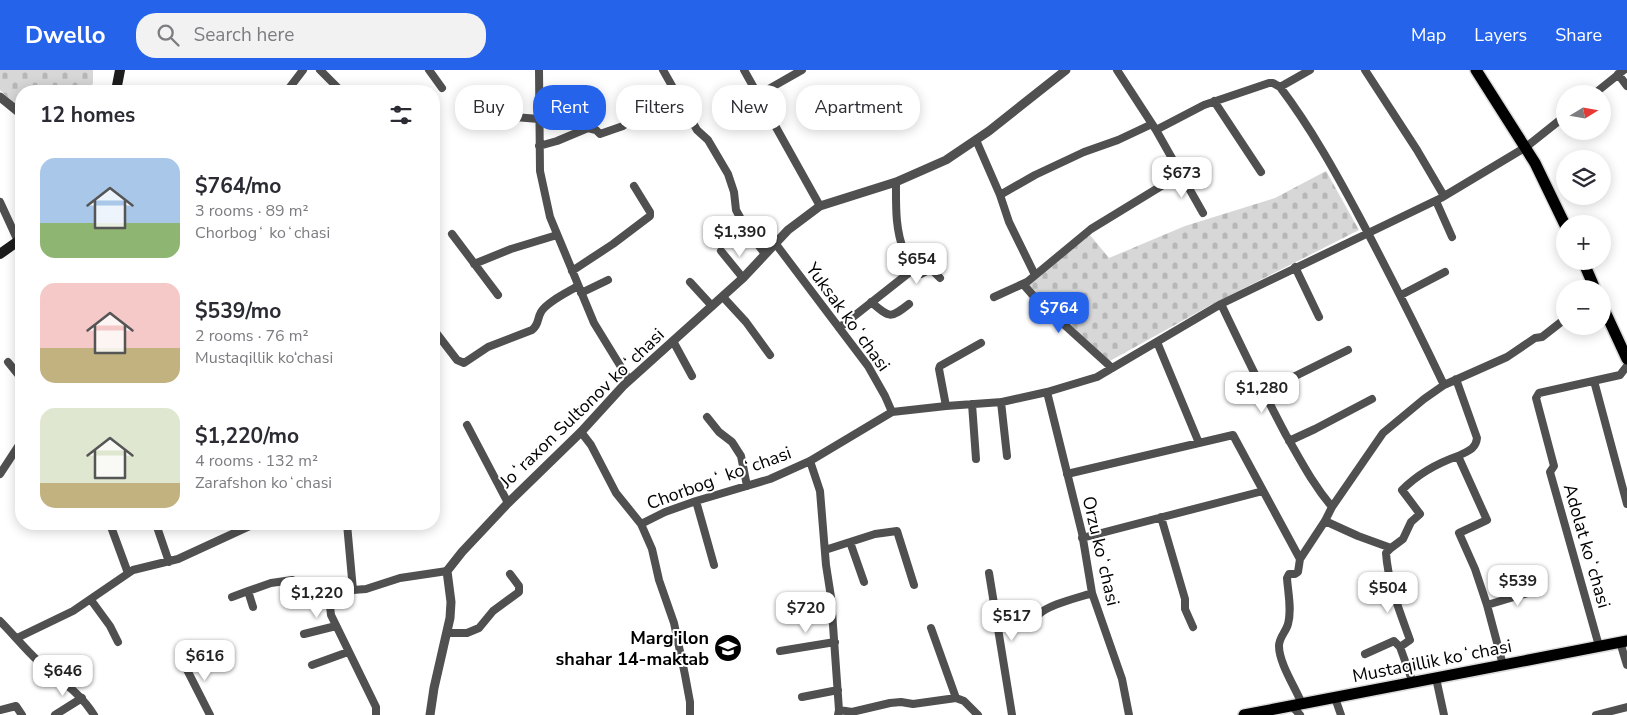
<!DOCTYPE html>
<html lang="en">
<head>
<meta charset="utf-8">
<style>
	:root { --surface:#fff; --page:#f2f2f3; --text:#2b2b33; --muted:#7c7c81; --accent:#2563eb }
	body { margin:0; font-family:"Nunito Sans",sans-serif; background:var(--page); color:var(--text); height:100vh; display:flex; flex-direction:column; font-size:19px; white-space:nowrap }
	* { box-sizing:border-box; margin:0 }
	p { font-size:16px; color:var(--muted) }
	.icon { flex:none; width:28px; height:28px; fill:none; stroke:currentColor; stroke-width:2; stroke-linecap:round; stroke-linejoin:round }
	.map { position:relative; flex:1; overflow:hidden }
	.sheet { position:absolute; left:15px; top:15px; width:425px; height:445px; display:flex; flex-direction:column; background:var(--surface); border-radius:20px; box-shadow:0 2px 12px #0003 }
	.sheet>* { flex:none }
	.banner { position:absolute; left:455px; top:15px; width:475px; height:45px; display:flex; gap:10px }
	.needle { width:32px; rotate:79deg }
	.tools { position:absolute; left:1556px; top:15px; display:grid; gap:10px }
	.tools a { display:grid; place-items:center; width:55px; height:55px; border-radius:50%; background:var(--surface); box-shadow:0 2px 12px #0003; font-size:25px }
	.price { position:absolute; translate:-50% -42px; padding:0 11px; border-radius:10px; background:#fff; color:#222; font-size:16px; line-height:32px; filter:drop-shadow(0 1px 2px #0008) }
	.price::after { content:''; position:absolute; left:50%; top:30px; width:15px; height:11px; margin-left:-8px; background:inherit; clip-path:polygon(0 0,100% 0,50% 100%) }
	.price.selected { background:var(--accent); color:#fff }
	ul { padding:0; list-style:none }
	li { display:flex; align-items:center; gap:15px; height:125px; padding:0 25px }
	li span { display:grid; place-items:center; flex:none; width:140px; height:100px; border-radius:15px; color:#555 }
	li>.icon { margin-inline-start:auto }
	span .icon { width:60px; height:60px; fill:#fffc; stroke-width:1 }
	li b { font-size:21px }
	h2 { display:flex; justify-content:space-between; align-items:center; height:60px; padding:0 25px; font-size:21px }
	.tag { padding:0 18px; border-radius:20px; background:var(--surface); box-shadow:0 2px 12px #0003; font-size:18px; line-height:45px }
	.tag.selected { background:var(--accent); color:#fff }
	header { display:flex; align-items:center; gap:30px; box-sizing:border-box; height:70px; padding:0 25px; background:var(--accent); color:#fff }
	header strong { font-size:24px }
	nav { display:flex; gap:28px; margin-inline-start:auto; font-size:18px }
	.search { width:350px; height:45px; background:var(--page); display:flex; align-items:center; gap:12px; box-sizing:border-box; padding:0 18px; border-radius:20px; color:var(--muted); font-size:19px }
	.map>svg:first-child { display:block }
	.cemetery { fill:url(#cemetery-stones) }
	.lines { fill:none; stroke-linecap:round; stroke-linejoin:round }
	.primary-casing { stroke:#dbdbdb; stroke-width:14 }
	.minor { stroke:#505050; stroke-width:8 }
	.tertiary { stroke:#505050; stroke-width:9 }
	.secondary { stroke:#1d1d1d; stroke-width:10 }
	.primary { stroke:#000; stroke-width:11 }
	.labels { text-anchor:middle; stroke-width:4; stroke-linejoin:round; paint-order:stroke }
	.street-label { font-size:18px; fill:#000; stroke:#fff }
	.poi-label { font-size:18px; font-weight:bold; fill:#000; stroke:#fff; text-anchor:end }
</style>
</head>
<body>
<header>
<strong>Dwello</strong>
<div class="search"><svg class="icon" aria-label="search" viewBox="0 0 24 24"><circle cx="10" cy="10" r="6"/><path d="M15 15l6 6"/></svg>Search here</div>
<nav><a>Map</a><a>Layers</a><a>Share</a></nav>
</header>
<div class="map">
<svg width="1627" height="645" viewBox="0 0 1627 645">
	<defs>
		<pattern id="cemetery-stones" width="16" height="16" patternUnits="userSpaceOnUse" patternTransform="scale(1.25)"><rect width="16" height="16" fill="#d7d7d7"/><path d="M2 7V4a2 2 0 0 1 4 0v3zM10 15v-3a2 2 0 0 1 4 0v3z" fill="#b7b7b7"/></pattern>
	</defs>
	<rect width="100%" height="100%" fill="#fff"/>
	<path class="cemetery" d="M0 0H93V13L89 20 84 21H21V37L18 38 0 20Z
		M1326 101 1359 160 1209 236 1108 292 1026 215 1090 165 1109 188 1185 156 1275 128Z"/>
	<g class="lines">
		<g class="primary-casing">
			<path id="primary" d="M1476 0 1535 93 1565 155
				M1583 191 1595 219
				M1602 235 1627 289
				M1244 645 1627 571"/>
		</g>
		<path class="minor" d="M320 0 341 21
			M429 0 442 18
			M539 0 540 101 550 147 594 253 629 310
			M663 0 697 60 708 70 728 104 734 122 736 140 747 160 765 184
			M744 0 820 136
			M1117 0 1156 60 1203 143
			M1365 0 1417 80 1444 126
			M1618 4 1627 16
			M1280 17C1311 58 1336 103 1360 148 1389 203 1417 258 1444 315
			M287 21 303 0
			M1594 24 1624 0
			M758 25 802 0
			M1214 31 1261 102
			M491 45 539 49
			M1156 60 1204 35 1269 13H1273L1280 17 1310 0
			M976 70 1000 125 1009 152 1035 205
			M539 76 557 71 588 58 596 60 600 64 623 56
			M1000 125 1035 105 1084 82 1118 70 1152 54
			M1436 131 1452 167
			M0 132 18 171
			M452 164 498 225
			M775 173 868 296 885 326 892 342
			M721 181 743 208
			M474 194 511 179 557 165
			M1295 197 1319 247
			M915 198 921 204 931 199 940 208
			M572 201 613 174 650 146V142L634 116
			M690 212 712 236
			M1023 214 1037 230 1112 298
			M581 223 608 210
			M1401 225 1445 202
			M723 227 746 252 770 285
			M994 227 1027 212 1091 159 1181 104
			M871 232C890 248 890 249 909 234
			M1221 234C1242 278 1263 322 1286 365 1301 391 1312 413 1332 437
			M839 258 915 198C911 192 906 186 904 181 895 159 896 135 896 112
			M434 260 457 290 464 293 488 277 532 260C539 255 537 249 541 242 547 232 568 222 578 216
			M673 271 692 306
			M1157 272 1199 373
			M8 292 21 308
			M1456 309 1477 368C1476 379 1468 381 1458 386L1487 450 1459 463 1475 499 1487 535 1503 595
			M1594 311 1627 434
			M1047 322 1082 463 1092 523 1122 609 1129 645
			M1263 322 1348 280
			M1001 332 1007 386
			M972 334 976 389
			M946 336 939 299 940 296 981 273
			M707 347 719 362 732 372 741 386 747 416
			M467 355 508 433
			M581 362 591 375 616 423 641 454 652 479 659 510 674 553 685 605 690 632V645
			M1289 371 1315 359 1372 329
			M810 391 820 421 826 495 831 527 839 640 838 645
			M0 404 21 372
			M1067 404 1233 365 1300 489
			M696 431 714 495
			M1161 447 1185 529V539L1193 557
			M1325 451 1358 466 1391 478 1403 469 1411 452 1420 444 1402 420C1418 404 1438 393 1458 386
			M110 454 128 503
			M156 454 169 492
			M347 454 353 520
			M641 454 665 442 696 431 770 409 810 391 892 342 946 336 1002 332 1047 322 1097 307 1221 234 1441 128 1526 77 1565 46
			M1082 468 1263 421
			M850 472 864 512
			M1391 478 1386 483C1388 513 1400 542 1410 570L1400 577 1413 613
			M825 480 875 464 897 461 914 515
			M989 503 1012 645
			M232 527 248 521
			M91 530 110 556 118 572
			M1487 535 1541 519
			M253 537 248 521 271 513 292 510 305 516 322 519 334 528
			M0 551C13 564 25 579 38 591 58 609 80 622 94 645
			M998 556 1038 545C1049 534 1078 528 1092 523
			M931 558 956 628
			M447 563H467L479 558 493 541 519 522V516L510 504
			M304 564 336 556
			M17 568 73 541 133 500 178 489 254 454
			M1620 572 1627 595
			M1599 576 1550 402 1554 396 1536 328 1539 323 1620 305 1627 296
			M780 581 835 572
			M1365 584 1394 571 1400 577
			M181 588 210 645
			M312 595 348 582
			M1436 608 1444 645
			M802 627 838 620
			M1335 628 1341 645
			M1302 634C1295 617 1279 593 1279 576 1279 567 1286 562 1288 554 1292 539 1288 523 1287 508L1289 504H1295L1298 502 1300 489 1325 451 1332 437 1383 363 1424 329 1444 315 1507 287 1535 268 1542 267 1565 249
			M1292 636 1300 645
			M0 640 16 636 22 645
			M839 640 852 642 890 633 901 632 913 634 956 628 964 631 978 645
			M55 645 82 628
			M376 645V637L331 545 330 536 334 528 353 520 366 519 400 508 447 501
			M1596 645 1627 637"/>
		<path class="tertiary" d="M0 27 21 44
			M430 645 434 618 450 548 451 532 447 501 462 482 508 433 581 362 623 316 743 208 788 160 820 136 896 112 946 90 989 61 1066 0"/>
		<path class="secondary" d="M116 21 120 0
			M0 184 21 169"/>
		<use href="#primary" class="primary"/>
	</g>
	<defs>
		<g id="school-disc" transform="scale(1.4375)"><circle r="9.5" fill="#000" stroke="#fff"/><path d="M0-5L7-2L0 1L-7-2ZM-4 1L0 2.5L4 1V4Q0 6-4 4Z" fill="#fff"/></g>
	</defs>
	<g fill-rule="evenodd">
		<use href="#school-disc" x="728" y="578"/>
	</g>
	<g class="labels">
		<g class="street-label">
			<text transform="translate(848 247) rotate(54)" y="6">Yuksak koʻchasi</text>
			<text transform="translate(582 338) rotate(-44)" y="6">Joʻraxon Sultonov koʻchasi</text>
			<text transform="translate(719 408) rotate(-20)" y="6">Chorbogʻ koʻchasi</text>
			<text transform="translate(1587 476) rotate(74)" y="6">Adolat koʻchasi</text>
			<text transform="translate(1101 481) rotate(77)" y="6">Orzu koʻchasi</text>
			<text transform="translate(1432 591) rotate(-11)" y="6">Mustaqillik koʻchasi</text>
		</g>
		<g class="poi-label">
			<text x="709" y="574">Marg'ilon<tspan x="709" dy="21">shahar 14-maktab</tspan></text>
		</g>
	</g>
</svg>
<div class="tools">
<a><svg class="needle" viewBox="-14 -14 28 28"><path d="M0-13l5 13h-10z" fill="#e53935"/><path d="M0 13l5-13h-10z" fill="#7c7c81"/></svg></a>
<a><svg class="icon" aria-label="layers" viewBox="0 0 24 24"><path d="M12 4l9 5-9 5-9-5zM3 14l9 5 9-5"/></svg></a>
<a>+</a>
<a>−</a>
</div>
<b class="price" style="left:1182px;top:129px">$673</b>
<b class="price" style="left:740px;top:188px">$1,390</b>
<b class="price" style="left:917px;top:215px">$654</b>
<b class="price selected" style="left:1059px;top:264px">$764</b>
<b class="price" style="left:1262px;top:344px">$1,280</b>
<b class="price" style="left:1518px;top:537px">$539</b>
<b class="price" style="left:1388px;top:544px">$504</b>
<b class="price" style="left:317px;top:549px">$1,220</b>
<b class="price" style="left:806px;top:564px">$720</b>
<b class="price" style="left:1012px;top:572px">$517</b>
<b class="price" style="left:205px;top:612px">$616</b>
<b class="price" style="left:63px;top:627px">$646</b>
<div class="banner">
<a class="tag">Buy</a>
<a class="tag selected">Rent</a>
<a class="tag">Filters</a>
<a class="tag">New</a>
<a class="tag">Apartment</a>
</div>
<section class="sheet">
<h2>12 homes<svg class="icon" aria-label="filters" viewBox="0 0 24 24"><path d="M4 7h16M4 17h16"/><circle cx="9" cy="7" r="2"/><circle cx="15" cy="17" r="2"/></svg></h2>
<ul>
<li><span style="background:linear-gradient(#a9c7e8 65%,#8fb573 0)"><svg class="icon" aria-label="home" viewBox="0 0 24 24"><path d="M3 11l9-7 9 7M6 9v11h12V9"/></svg></span><div><b>$764/mo</b><p>3 rooms · 89 m²</p><p>Chorbogʻ koʻchasi</p></div></li>
<li><span style="background:linear-gradient(#f6c9c9 65%,#c2b280 0)"><svg class="icon" aria-label="home" viewBox="0 0 24 24"><path d="M3 11l9-7 9 7M6 9v11h12V9"/></svg></span><div><b>$539/mo</b><p>2 rooms · 76 m²</p><p>Mustaqillik ko‘chasi</p></div></li>
<li><span style="background:linear-gradient(#dfe7d0 75%,#c2b280 0)"><svg class="icon" aria-label="home" viewBox="0 0 24 24"><path d="M3 11l9-7 9 7M6 9v11h12V9"/></svg></span><div><b>$1,220/mo</b><p>4 rooms · 132 m²</p><p>Zarafshon koʻchasi</p></div></li>
</ul>
</section>
</div>
</body>
</html>
